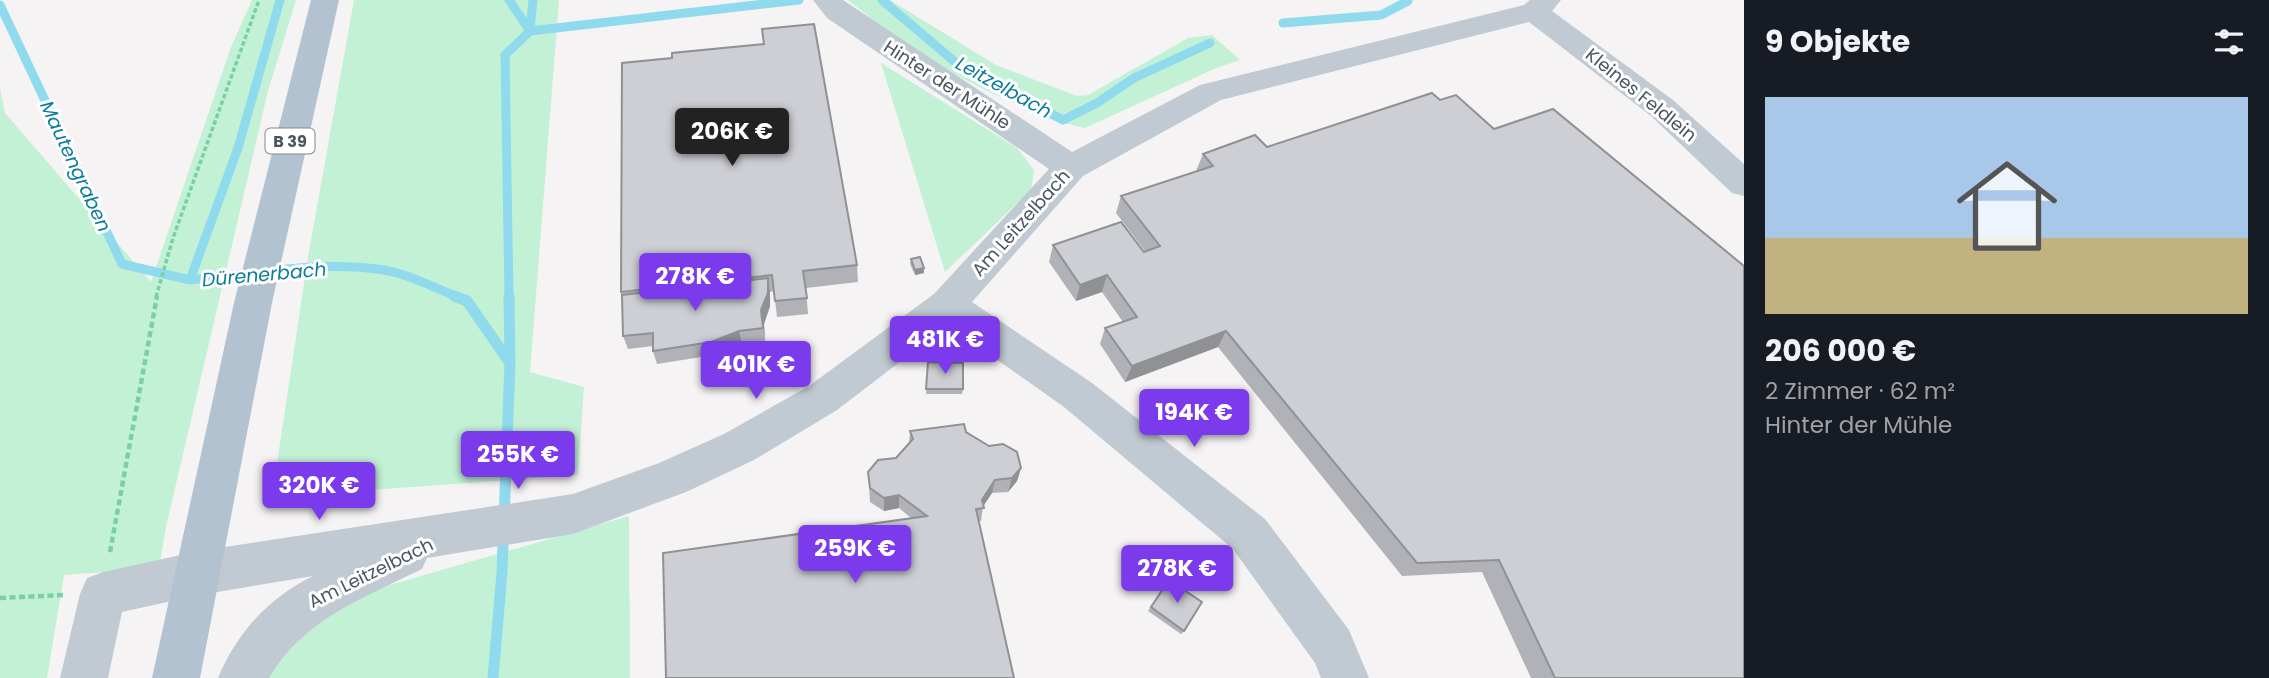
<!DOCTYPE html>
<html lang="de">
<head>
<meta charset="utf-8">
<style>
	:root { --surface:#171b24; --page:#20242c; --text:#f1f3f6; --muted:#9ea1a6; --line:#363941; --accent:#7c3aed }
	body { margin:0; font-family:Poppins,sans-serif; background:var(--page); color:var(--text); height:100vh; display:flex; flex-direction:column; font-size:26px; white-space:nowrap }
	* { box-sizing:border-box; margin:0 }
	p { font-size:23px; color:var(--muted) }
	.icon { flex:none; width:38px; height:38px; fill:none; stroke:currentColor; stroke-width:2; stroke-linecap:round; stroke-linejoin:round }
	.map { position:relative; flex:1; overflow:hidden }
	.drawer { display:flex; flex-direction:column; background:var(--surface); width:525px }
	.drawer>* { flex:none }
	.price { position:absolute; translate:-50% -60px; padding:0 16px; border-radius:7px; background:var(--accent); color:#fff; font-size:23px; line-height:46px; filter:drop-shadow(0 2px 4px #0008) }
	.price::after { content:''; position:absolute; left:50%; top:42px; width:21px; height:16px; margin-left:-10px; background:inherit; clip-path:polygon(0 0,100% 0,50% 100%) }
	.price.current { background:#222; color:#fff }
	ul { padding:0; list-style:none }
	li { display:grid; align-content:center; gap:14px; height:371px; padding:0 21px }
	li+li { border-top:2px solid var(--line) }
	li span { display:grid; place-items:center; height:217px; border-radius:0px; color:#555 }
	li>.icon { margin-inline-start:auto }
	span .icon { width:126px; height:126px; fill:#fffc; stroke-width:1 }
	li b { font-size:30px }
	h2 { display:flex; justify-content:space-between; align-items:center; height:84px; padding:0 21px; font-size:30px }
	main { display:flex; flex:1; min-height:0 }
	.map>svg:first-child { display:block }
	.green { fill:#c3f1d5 }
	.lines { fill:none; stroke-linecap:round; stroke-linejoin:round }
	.stream-far1 { stroke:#90daee; stroke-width:9 }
	.stream { stroke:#90daee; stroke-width:11 }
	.path-far1 { stroke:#7ad0a6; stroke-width:3.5; stroke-dasharray:4.5 2.5; stroke-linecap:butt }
	.path { stroke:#7ad0a6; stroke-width:4.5; stroke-dasharray:6 3.5; stroke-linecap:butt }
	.minor { fill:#c1cad2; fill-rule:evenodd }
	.major { fill:#b3c2d1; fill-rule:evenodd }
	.wall { fill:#b0b2b7 }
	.shaded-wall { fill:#909195 }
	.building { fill:#cdcfd5; stroke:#909195; stroke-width:2 }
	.labels { text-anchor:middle; stroke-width:6; stroke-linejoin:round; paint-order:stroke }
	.shield { fill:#fff; stroke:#808990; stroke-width:2 }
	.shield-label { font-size:16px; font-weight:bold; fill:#4a5661 }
	.street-label { font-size:18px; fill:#4a5661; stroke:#fff }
	.water-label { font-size:19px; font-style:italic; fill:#0c7c9b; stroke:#fff }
</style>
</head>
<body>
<main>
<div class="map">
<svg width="1744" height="678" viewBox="0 0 1744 678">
	<rect width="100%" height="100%" fill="#f5f3f3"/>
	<path class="green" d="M252 0H296L268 91 166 527 159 568 64 575 47 678H0V88L5 113 151 282 231 47Z
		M354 0H559L530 372 584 387 578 475 272 497 308 257Z
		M848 0H890L996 65 1077 96 1088 95 1188 38 1212 35 1240 60 1214 69 1085 128 1052 120 979 87 911 50Z
		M881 63 1017 148 1034 170 1031 190 945 272Z
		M629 516 630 678H261L278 647 355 595Z"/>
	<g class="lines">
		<path class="stream-far1" d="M280 0 238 148 190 280C251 274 316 261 377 269 405 272 432 287 458 297
			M533 0 530 31 799 0
			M882 0 955 62 1063 120 1097 103 1134 78 1210 43
			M0 5 122 264 190 280
			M1283 23 1381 15 1408 1
			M509 297 505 55 530 31 509 0"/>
		<path class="stream" d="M454 296 467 301 510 363 502 572 493 678
			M509 296 510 363"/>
		<path class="path-far1" d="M156 297 173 238 259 0"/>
		<path class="path" d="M110 552 157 296
			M0 598 63 595"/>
		<path class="minor" d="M813 0H843L1072 152 1200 85 1524 5 1530 0H1561L1552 11 1673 100 1744 164V196L1732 193 1651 116 1529 22 1221 100 1083 176 972 302 1092 383 1265 519 1349 630 1369 678H1321L1315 663 1233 549 1064 407 948 325 837 410 754 460 686 492 573 534 427 558 422 569C364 598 303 619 269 678H218C237 633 268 598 313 576L199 595 122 612 108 678H60L80 594 87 578 103 572 199 551 573 494 659 463 724 434 809 386 934 294 1049 169 827 18Z"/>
		<path class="major" d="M311 0H339L272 303 200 678H152L234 303Z"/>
	</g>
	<path class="wall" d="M1203 154 1744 678H1531L1482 572 1402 576 1218 347 1125 382 1100 344 1105 328 1123 322 1102 292 1076 301 1049 262 1053 245 1145 251 1116 213 1121 196 1196 171Z
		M911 259 924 273 915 275 910 264Z
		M857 265 858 282 806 288 808 314 777 317 774 291 770 292V306L764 324 765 342 742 344 714 355 657 364 653 351V346L628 349 623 336 621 292Z
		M928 362 963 389 962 394H926Z
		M910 431 966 432 1021 468 1017 481 1008 492 992 493 983 506 981 521 911 518 899 508 884 511 870 502 868 472 896 458 909 443Z
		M1169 580 1184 631 1181 634 1148 611Z"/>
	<path class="shaded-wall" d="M924 268V273L915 275V270Z
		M1107 275 1102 292 1076 301 1080 285Z
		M768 278 770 292V306L764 324 765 342 761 310Z
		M739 331 742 344 714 355 711 342Z
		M1226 331 1218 347 1125 382 1132 366Z
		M1021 468 1017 481 1008 492 1012 478Z
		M995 480 992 493 982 508V500Z
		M899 495V508L884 511V498Z"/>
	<path class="building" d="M814 24 857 265 803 271 807 298 775 301 772 275 621 292 622 63 672 58V53L764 44 762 29Z
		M1432 93 1440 100 1456 95 1494 129 1553 109 1744 266V678H1555L1499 560 1417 563 1226 331 1132 366 1105 328 1137 317 1107 275 1080 285 1053 245 1121 222 1144 252 1160 246 1121 196 1213 166 1203 154 1255 135 1267 147Z
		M920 257 924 268 915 270 911 259Z
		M768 278V293L761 310 763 328 739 331 711 342 653 351V333L623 336 622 295Z
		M928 362 963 363V389H926Z
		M964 424 966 432 989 446 1003 444 1017 452 1021 468 1012 478 995 480 982 500 984 508 976 509 1014 678H666L663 553 927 516 899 495 884 498 870 488 868 472 878 460 896 458 913 439 910 431Z
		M1169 580 1202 602 1184 631 1151 607Z"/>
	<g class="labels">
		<rect class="shield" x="265.5" y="128.5" width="49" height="25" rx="5"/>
		<g class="shield-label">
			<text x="290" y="147">B 39</text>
		</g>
		<g class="street-label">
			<text transform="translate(947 85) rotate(33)" y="6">Hinter der Mühle</text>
			<text transform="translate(1641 95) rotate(39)" y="6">Kleines Feldlein</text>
			<text transform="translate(1021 223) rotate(-48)" y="6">Am Leitzelbach</text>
			<text transform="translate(371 573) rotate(-26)" y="6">Am Leitzelbach</text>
		</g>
		<g class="water-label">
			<text transform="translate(1004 87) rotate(29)" y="7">Leitzelbach</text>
			<text transform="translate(76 166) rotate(65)" y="7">Mautengraben</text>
			<text transform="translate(264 274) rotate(-5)" y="7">Dürenerbach</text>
		</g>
	</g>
</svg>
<b class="price current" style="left:732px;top:168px">206K €</b>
<b class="price" style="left:695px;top:313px">278K €</b>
<b class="price" style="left:945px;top:376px">481K €</b>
<b class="price" style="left:756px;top:401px">401K €</b>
<b class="price" style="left:1194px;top:449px">194K €</b>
<b class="price" style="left:518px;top:491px">255K €</b>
<b class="price" style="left:319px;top:522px">320K €</b>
<b class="price" style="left:855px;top:585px">259K €</b>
<b class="price" style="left:1177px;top:605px">278K €</b>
</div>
<section class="drawer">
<h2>9 Objekte<svg class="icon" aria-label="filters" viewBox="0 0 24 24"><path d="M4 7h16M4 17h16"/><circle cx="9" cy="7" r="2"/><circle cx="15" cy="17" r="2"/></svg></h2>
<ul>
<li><span style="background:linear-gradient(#a9c7e8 65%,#c2b280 0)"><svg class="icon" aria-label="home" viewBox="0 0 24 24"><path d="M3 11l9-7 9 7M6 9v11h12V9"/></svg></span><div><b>206 000 €</b><p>2 Zimmer · 62 m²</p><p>Hinter der Mühle</p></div></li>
</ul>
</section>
</main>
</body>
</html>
